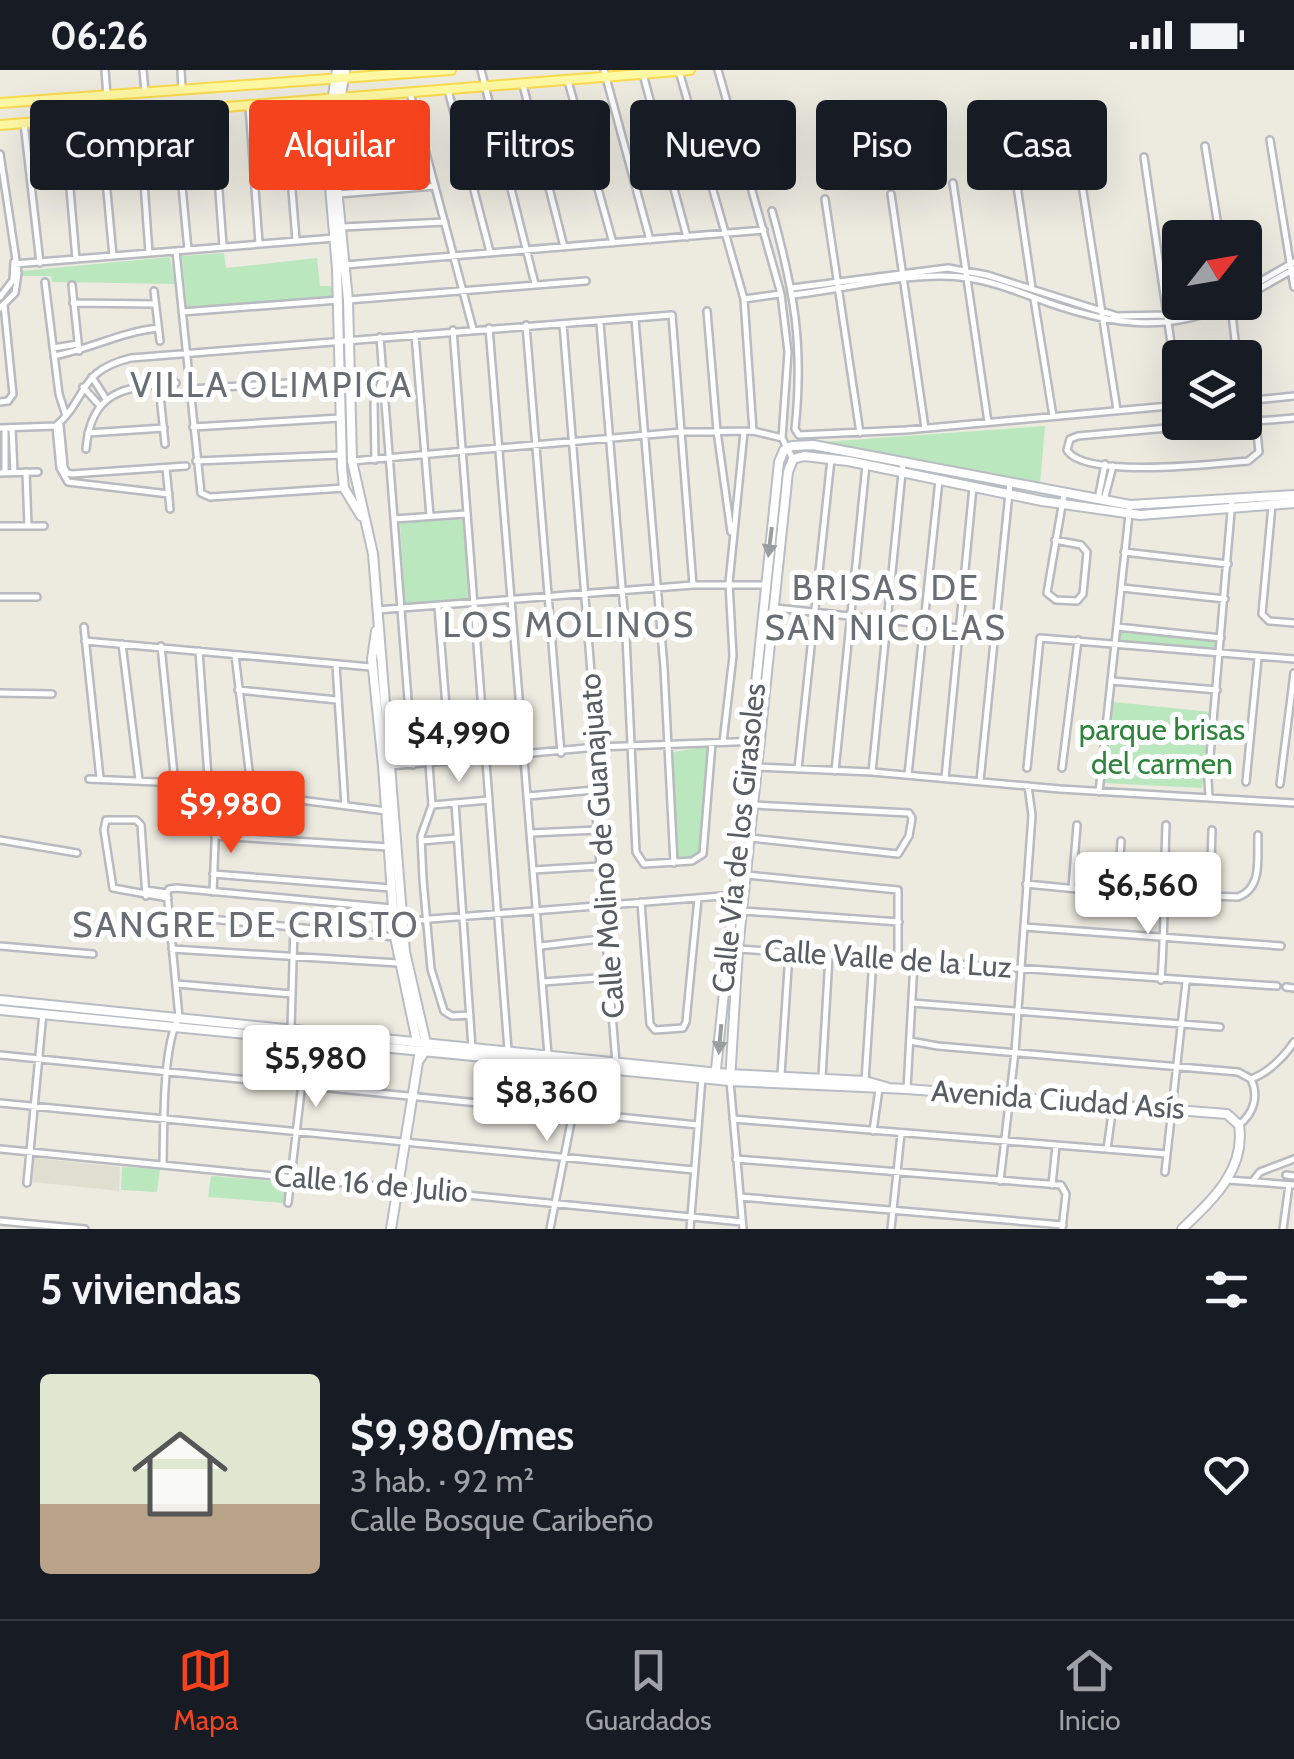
<!DOCTYPE html>
<html lang="es">
<head>
<meta charset="utf-8">
<style>
	:root { --surface:#171b24; --page:#20242c; --text:#f1f3f6; --muted:#9ea1a6; --line:#363941; --accent:#f5431e }
	body { margin:0; font-family:Cabin,sans-serif; background:var(--page); color:var(--text); height:100vh; display:flex; flex-direction:column; font-size:38px; white-space:nowrap }
	* { box-sizing:border-box; margin:0 }
	p { font-size:32px; color:var(--muted) }
	.icon { flex:none; width:55px; height:55px; fill:none; stroke:currentColor; stroke-width:2; stroke-linecap:round; stroke-linejoin:round }
	.map { position:relative; height:1159px; overflow:hidden }
	.details { display:flex; flex-direction:column; background:var(--surface); flex:1 }
	.details>* { flex:none }
	.hud { position:absolute; left:30px; top:30px; width:1235px; height:90px; display:flex; gap:20px }
	.needle { width:65px; rotate:59deg }
	.fabs { position:absolute; left:1162px; top:150px; display:grid; gap:20px }
	.fabs a { display:grid; place-items:center; width:100px; height:100px; border-radius:10px; background:var(--surface); box-shadow:0 10px 40px #0002; font-size:50px }
	.price { position:absolute; translate:-50% -85px; padding:0 22px; border-radius:10px; background:#fff; color:#222; font-size:32px; line-height:65px; filter:drop-shadow(0 2px 5px #0008) }
	.price::after { content:''; position:absolute; left:50%; top:60px; width:30px; height:22px; margin-left:-15px; background:inherit; clip-path:polygon(0 0,100% 0,50% 100%) }
	.price.current { background:var(--accent); color:#fff }
	ul { padding:0; list-style:none }
	li { display:flex; align-items:center; gap:30px; height:250px; padding:0 40px }
	li span { display:grid; place-items:center; flex:none; width:280px; height:200px; border-radius:10px; color:#555 }
	li>.icon { margin-inline-start:auto }
	span .icon { width:120px; height:120px; fill:#fffc; stroke-width:1 }
	li b { font-size:42px }
	h2 { display:flex; justify-content:space-between; align-items:center; height:120px; padding:0 40px; font-size:42px }
	.chip { padding:0 35px; border-radius:10px; background:var(--surface); box-shadow:0 10px 40px #0002; font-size:35px; line-height:90px }
	.chip.current { background:var(--accent); color:#fff }
	.status { display:flex; justify-content:space-between; align-items:center; height:70px; padding:0 50px; background:var(--surface); direction:ltr }
	.status svg { height:28px; fill:currentColor }
	.dock { display:flex; justify-content:space-around; align-items:center; height:140px; border-top:2px solid var(--line); background:var(--surface); font-size:28px; color:var(--muted) }
	.dock a { display:grid; justify-items:center; gap:5px }
	.dock .current { color:var(--accent) }
	.map>svg:first-child { display:block }
	.education { fill:#dfded0 }
	.green { fill:#bae7be }
	.lines { fill:none; stroke-linecap:round; stroke-linejoin:round }
	.street-casing { stroke:#b8bac0; stroke-width:10 }
	.secondary-casing { stroke:#b9bcc3; stroke-width:12 }
	.primary-casing { stroke:#fbda4b; stroke-width:12 }
	.street { stroke:#fff; stroke-width:5 }
	.secondary { stroke:#fff; stroke-width:8 }
	.primary { stroke:#fff9a3; stroke-width:8 }
	.oneway { fill:#9b9da1 }
	.labels { text-anchor:middle; stroke-width:10; stroke-linejoin:round; paint-order:stroke }
	.park-label { font-size:30px; fill:#2e843a; stroke:#fff }
	.street-label { font-size:30px; fill:#595c62; stroke:#fff }
	.quarter-label { font-size:35px; letter-spacing:2.5px; fill:#6a6e74; stroke:#fff }
</style>
</head>
<body>
<div class="status"><b>06:26</b><svg viewBox="0 0 49 12"><path d="M0 12V9h3v3zM5 12V6h3v6zM10 12V3h3v9zM15 12V0h3v12zM26 1h20v11H26zM47 4h2v5h-2z"/></svg></div>
<div class="map">
<svg width="1294" height="1159" viewBox="0 0 1294 1159">
	<rect width="100%" height="100%" fill="#edebe0"/>
	<path class="education" d="M34 1088 120 1097 119 1121 33 1112Z"/>
	<path class="green" d="M224 183 226 198 317 188 320 216H334L335 225 331 228 187 238 182 186Z
		M170 187 175 214 52 212 51 206H23L22 201Z
		M1045 356 1040 414 823 372Z
		M463 449 469 533 405 537 400 453Z
		M1121 559 1217 569 1216 580 1120 571Z
		M1113 632 1212 642 1202 718 1103 713Z
		M478 647 482 686 420 687 417 654Z
		M710 676 699 788H677L673 682Z
		M122 1097 160 1099 157 1122 121 1120Z
		M211 1106 287 1112 283 1133 208 1127Z"/>
	<g class="lines">
		<g class="street-casing">
			<path id="street" d="M105 0 107 26
				M143 0 145 22
				M181 0 182 19
				M481 0 535 214
				M604 0 650 170
				M718 0 781 224 788 282 782 368 793 389
				M679 1 744 229 753 361
				M643 4 687 167
				M568 11 613 173
				M523 15 564 177
				M448 20 490 182
				M410 23 473 259
				M285 33 296 170
				M249 36 259 173
				M213 39 223 176
				M139 42 149 183
				M175 42 188 180
				M100 46 113 186
				M64 49 76 189
				M24 53 40 193
				M1270 70 1294 217
				M1205 76 1220 168
				M0 84 18 203 15 223 0 238
				M1144 87 1180 335
				M1078 89 1117 340
				M1015 102 1032 218
				M953 113 988 352
				M339 124 435 116
				M891 124 925 358
				M825 129 860 363
				M772 141C794 221 804 275 795 359L799 365 906 360 1180 335
				M342 157 445 152
				M176 181 201 423 210 427 344 418
				M14 194 335 168
				M345 195 764 160
				M45 212 59 324 66 346
				M72 215 79 281
				M792 218 948 198 987 205 1117 246 1167 245 1219 232
				M1245 220 1294 192
				M154 221 160 271
				M793 225C847 219 915 200 968 208 996 212 1023 224 1049 233 1115 256 1170 263 1235 232
				M0 227 13 210 14 192
				M1245 227 1294 199
				M744 229 780 224
				M1034 229 1053 346
				M348 230 586 211
				M73 233 155 234
				M1231 235 1237 288
				M707 241 717 361 731 462
				M182 242 339 230
				M635 249 664 598 674 793
				M600 253 626 566 636 782 644 794 692 791 703 784 712 673
				M563 254 597 677 594 687V720L616 993
				M526 255 561 683
				M489 258 548 985
				M453 260 508 980
				M415 265 430 446
				M380 267 413 695
				M53 278 78 274
				M54 286C90 279 121 262 158 258
				M92 307 106 329
				M159 315 165 374
				M83 317 100 336
				M190 319 338 310
				M1245 331 1294 326
				M0 332 8 331 13 324 4 235
				M1235 352 1078 366 1070 369 1067 380C1084 409 1215 394 1248 391L1259 382 1256 352
				M1245 352 1294 348
				M60 355 64 397
				M56 356 60 398 68 412 169 424
				M193 357 340 348
				M0 358 56 356C89 327 77 301 131 288L672 245 693 515
				M12 358 14 402
				M88 363 164 358
				M86 379C91 319 126 317 176 313
				M375 390 374 333 381 312
				M196 391 342 385
				M352 391 681 362 753 361 782 368
				M64 397 67 403 72 404 186 396
				M166 398 170 439
				M5 402V358
				M26 402 28 456
				M0 403 38 402
				M1098 429 1105 394
				M1104 430 1113 396
				M1272 435 1262 544 1269 551 1294 553
				M394 449 465 444
				M0 456H44
				M1055 470 1081 475 1087 482 1083 524 1077 531 1056 530 1047 523 1064 424
				M1124 482 1228 494
				M1122 518 1225 529
				M0 527H37
				M438 537 446 636
				M776 538 995 562
				M377 540 693 515H766
				M84 557 100 708
				M1117 557 1221 568
				M85 571 371 597
				M122 574 139 710
				M161 576 175 714
				M199 581 210 735
				M235 585 252 725
				M336 595 345 736
				M1112 611 1217 620
				M238 620 337 630
				M0 623 52 624
				M411 648 482 643
				M723 672 733 586 729 513 744 362
				M429 694 432 735 421 766 423 810 431 899 444 941 452 946 470 945
				M390 696 597 677 761 671
				M759 697 872 702 1060 719 1294 733
				M1027 698 1040 568 1294 589
				M1062 698 1078 570
				M798 699 831 389
				M835 701 866 395
				M872 702 903 393
				M908 705 939 410
				M945 708 973 417
				M89 709 157 712 387 741
				M980 711 1010 413
				M1246 712 1258 588
				M1280 714 1294 603
				M1099 722 1130 435
				M528 726 594 720
				M1209 727 1208 710 1232 430
				M455 733 472 978
				M433 735 489 730
				M531 763 597 760
				M215 766 389 777
				M751 768 898 784 909 766 912 748 909 743 754 735
				M0 770 77 783
				M421 771 457 768
				M533 800 600 796
				M213 804 391 818
				M747 805 898 820V889
				M1026 814 1118 823 1238 827C1263 818 1257 788 1258 765
				M1072 818 1077 755
				M146 820 167 823 169 819 176 818 392 838
				M213 822 216 748
				M1118 823 1121 771
				M146 826 141 755 136 750H106L104 760 113 818 168 828
				M1210 827 1212 760
				M641 832 650 954 655 960 683 958 686 952 698 828
				M743 841 899 852
				M169 845 395 867
				M393 852 734 825
				M1024 857 1281 876
				M0 876 93 884
				M541 876 608 868
				M172 879 398 893
				M738 879 1277 916
				M1161 910C1165 858 1164 807 1166 755
				M543 912 610 907
				M177 914 292 924
				M1286 917 1294 918
				M912 933 1220 957
				M291 959 294 857
				M910 971 938 976 1238 1002 1251 1009C1259 1026 1254 1043 1239 1055
				M0 985 698 1055
				M781 1005 789 883
				M822 1007 829 886
				M1251 1009C1268 1003 1284 987 1294 972
				M730 1011 743 1159
				M865 1011 873 888
				M907 1019 914 892
				M0 1033 694 1100
				M733 1049 1167 1084
				M873 1061 879 1019
				M0 1079 742 1152
				M1107 1079 1113 1036
				M736 1089 1061 1115 1066 1124 1062 1159
				M163 1094C164 1058 162 977 179 947L167 823
				M1165 1102 1186 912
				M1286 1105 1294 1106
				M1228 1110 1294 1115
				M1000 1111 1015 982 1032 745 1028 716
				M1252 1112 1260 1102 1294 1089
				M27 1113 43 943
				M1052 1115 1056 1076
				M740 1127 1063 1155
				M288 1133 307 970
				M0 1151 85 1159
				M550 1159 582 996
				M690 1159 702 1008
				M891 1159 901 1064
				M1283 1159 1289 1115"/>
		</g>
		<g class="secondary-casing">
			<path id="secondary" d="M337 0 326 69 337 199 342 397 344 418 361 446
				M345 0 333 77 348 230 352 391 373 484 405 882 426 973 425 981 420 989
				M376 561 372 589 383 696 395 867 417 972
				M0 930 729 1004 865 1011 886 1017
				M0 940 730 1011 907 1019 1227 1044 1239 1055C1246 1100 1212 1130 1182 1159
				M715 1009 779 392 784 380 792 376 813 375 1130 435 1294 425
				M730 1011 738 879 788 402 793 389 804 386 848 391 1042 431 1140 445 1294 433
				M391 1159 419 986"/>
		</g>
		<g class="primary-casing">
			<path id="primary" d="M0 33 451 0
				M0 55 690 0"/>
		</g>
		<use href="#street" class="street"/>
		<use href="#secondary" class="secondary"/>
		<use href="#primary" class="primary"/>
	</g>
	<defs><path id="oneway-solid" d="M-6-.8H1V-3.2L6.5 0L1 3.2V.8H-6Z" transform="scale(2.5)"/></defs>
	<g class="oneway">
		<use href="#oneway-solid" transform="translate(770 472) rotate(97)"/>
		<use href="#oneway-solid" transform="translate(720 969) rotate(95)"/>
	</g>
	<g class="labels">
		<g class="park-label">
			<text x="1162" y="670">parque brisas<tspan x="1162" dy="34">del carmen</tspan></text>
		</g>
		<g class="street-label">
			<text transform="translate(739 768) rotate(-84)" y="10">Calle Vía de los Girasoles</text>
			<text transform="translate(602 776) rotate(-94)" y="10">Calle Molino de Guanajuato</text>
			<text transform="translate(888 889) rotate(4)" y="10">Calle Valle de la Luz</text>
			<text transform="translate(1058 1030) rotate(4)" y="10">Avenida Ciudad Asís</text>
			<text transform="translate(371 1114) rotate(5)" y="10">Calle 16 de Julio</text>
		</g>
		<g class="quarter-label">
			<text x="272" y="327">VILLA OLIMPICA</text>
			<text x="886" y="530">BRISAS DE<tspan x="886" dy="40">SAN NICOLAS</tspan></text>
			<text x="569" y="567">LOS MOLINOS</text>
			<text x="246" y="867">SANGRE DE CRISTO</text>
		</g>
	</g>
</svg>
<div class="fabs">
<a><svg class="needle" viewBox="-14 -14 28 28"><path d="M0-13l5 13h-10z" fill="#e53935"/><path d="M0 13l5-13h-10z" fill="#9ea1a6"/></svg></a>
<a><svg class="icon" aria-label="layers" viewBox="0 0 24 24"><path d="M12 4l9 5-9 5-9-5zM3 14l9 5 9-5"/></svg></a>
</div>
<b class="price" style="left:459px;top:715px">$4,990</b>
<b class="price current" style="left:231px;top:786px">$9,980</b>
<b class="price" style="left:1148px;top:867px">$6,560</b>
<b class="price" style="left:316px;top:1040px">$5,980</b>
<b class="price" style="left:547px;top:1074px">$8,360</b>
<div class="hud">
<a class="chip">Comprar</a>
<a class="chip current">Alquilar</a>
<a class="chip">Filtros</a>
<a class="chip">Nuevo</a>
<a class="chip">Piso</a>
<a class="chip">Casa</a>
</div>
</div>
<section class="details">
<h2>5 viviendas<svg class="icon" aria-label="filters" viewBox="0 0 24 24"><path d="M4 7h16M4 17h16"/><circle cx="9" cy="7" r="2"/><circle cx="15" cy="17" r="2"/></svg></h2>
<ul>
<li><span style="background:linear-gradient(#dfe7d0 65%,#b9a48a 0)"><svg class="icon" aria-label="home" viewBox="0 0 24 24"><path d="M3 11l9-7 9 7M6 9v11h12V9"/></svg></span><div><b>$9,980/mes</b><p>3 hab. · 92 m²</p><p>Calle Bosque Caribeño</p></div><svg class="icon" aria-label="heart" viewBox="0 0 24 24"><path d="M12 20l-8-8c-3-5 5-10 8-4 3-6 11-1 8 4z"/></svg></li>
</ul>
</section>
<nav class="dock">
<a class="current"><svg class="icon" aria-label="map" viewBox="0 0 24 24"><path d="M3 6l6-2 6 2 6-2v14l-6 2-6-2-6 2zM9 4v14M15 6v14"/></svg>Mapa</a>
<a><svg class="icon" aria-label="saved" viewBox="0 0 24 24"><path d="M7 4h10v16l-5-4-5 4z"/></svg>Guardados</a>
<a><svg class="icon" aria-label="home" viewBox="0 0 24 24"><path d="M3 11l9-7 9 7M6 9v11h12V9"/></svg>Inicio</a>
</nav>
</body>
</html>
